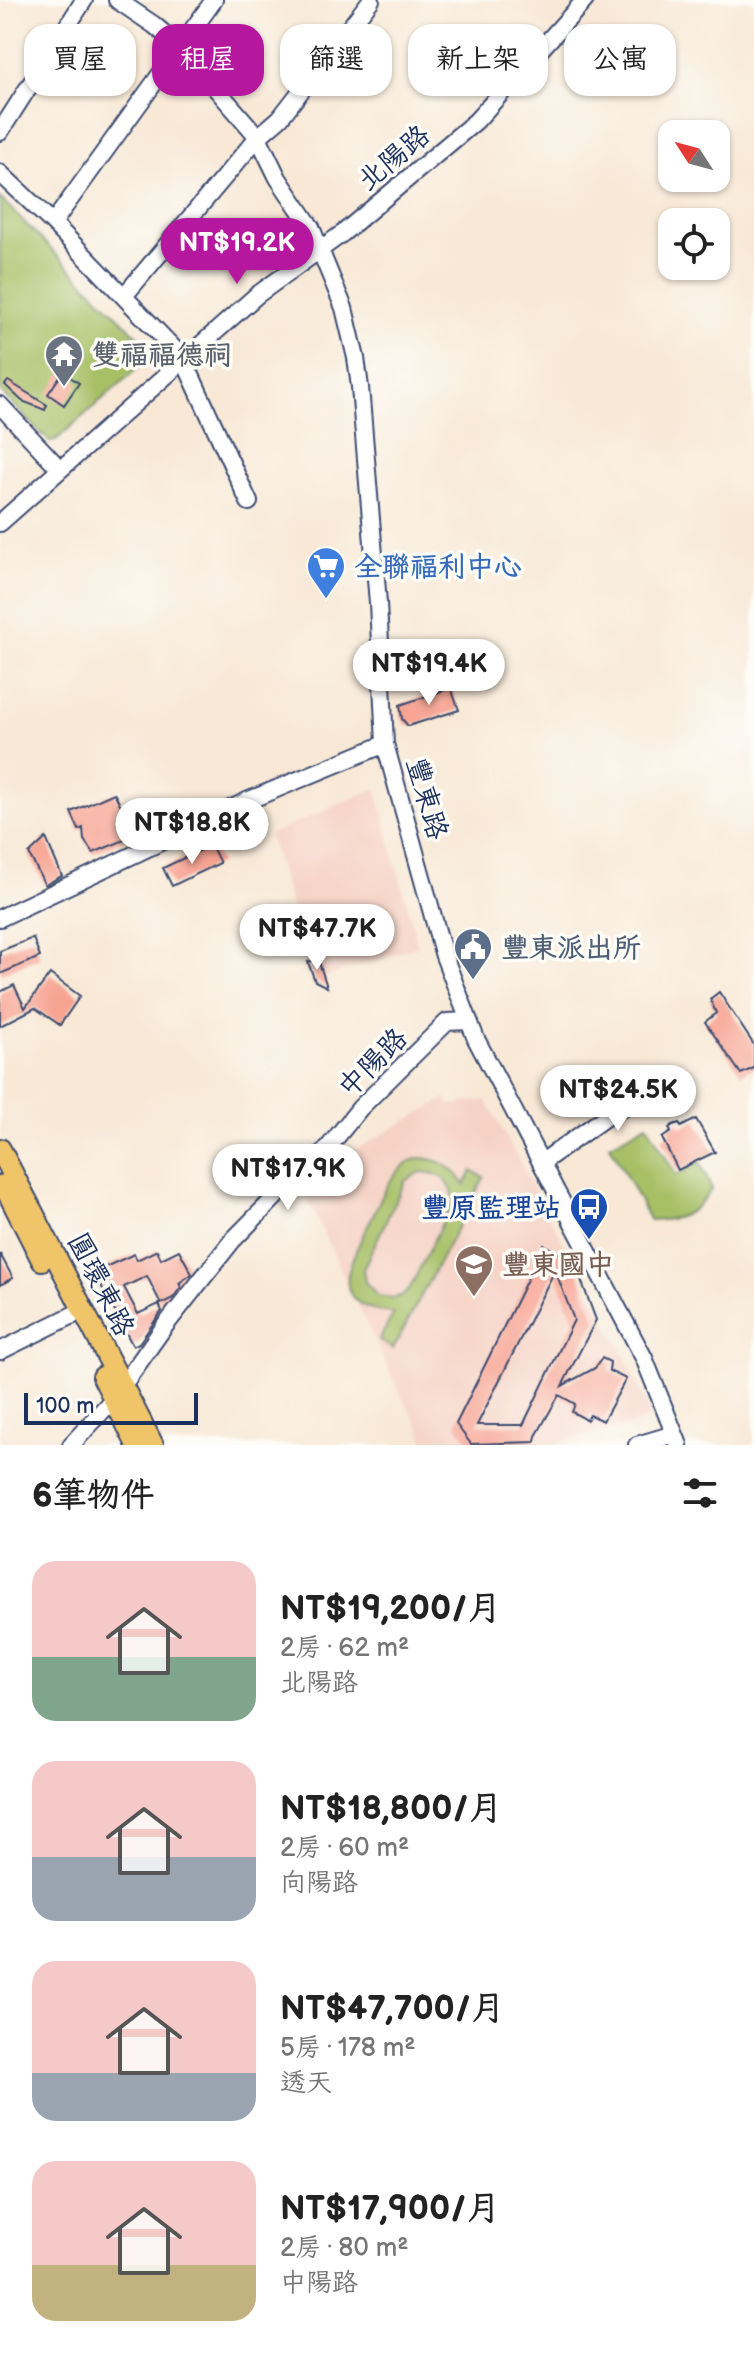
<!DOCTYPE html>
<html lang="zh-TW">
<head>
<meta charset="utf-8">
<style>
	:root { --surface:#fff; --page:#f2f2f2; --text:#222; --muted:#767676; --accent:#b5179e }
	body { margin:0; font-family:"Balsamiq Sans","LXGW WenKai TC",sans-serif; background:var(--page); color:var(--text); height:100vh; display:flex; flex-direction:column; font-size:30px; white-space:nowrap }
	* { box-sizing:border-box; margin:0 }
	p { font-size:26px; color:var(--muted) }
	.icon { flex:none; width:44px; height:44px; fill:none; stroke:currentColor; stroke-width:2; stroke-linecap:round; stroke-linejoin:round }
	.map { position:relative; height:1445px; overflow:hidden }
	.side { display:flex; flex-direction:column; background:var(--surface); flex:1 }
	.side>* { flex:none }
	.banner { position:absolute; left:24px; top:24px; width:706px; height:72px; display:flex; gap:16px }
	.needle { width:52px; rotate:306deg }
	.buttons { position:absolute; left:658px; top:120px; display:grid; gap:16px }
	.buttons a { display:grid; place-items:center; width:72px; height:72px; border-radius:16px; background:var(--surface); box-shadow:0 2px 6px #0004; font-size:40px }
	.scale { position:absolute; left:24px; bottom:20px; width:174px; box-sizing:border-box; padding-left:8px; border:4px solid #1b2f5e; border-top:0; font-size:22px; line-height:28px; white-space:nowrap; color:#1b2f5e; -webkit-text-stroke:6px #fdfcf7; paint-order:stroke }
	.price { position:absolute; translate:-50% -68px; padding:0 18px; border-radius:28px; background:#fff; color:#222; font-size:26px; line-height:52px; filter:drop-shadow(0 2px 4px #0008) }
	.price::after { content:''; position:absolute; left:50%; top:48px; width:24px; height:18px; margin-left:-12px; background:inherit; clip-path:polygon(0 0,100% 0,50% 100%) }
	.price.selected { background:var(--accent); color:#fff }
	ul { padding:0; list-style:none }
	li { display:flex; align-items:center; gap:24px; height:200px; padding:0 32px }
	li span { display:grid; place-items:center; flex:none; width:224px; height:160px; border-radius:24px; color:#555 }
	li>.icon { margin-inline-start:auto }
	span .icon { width:96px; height:96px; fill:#fffc; stroke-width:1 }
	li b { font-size:34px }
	h2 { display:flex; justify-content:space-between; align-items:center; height:96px; padding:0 32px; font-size:34px }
	.chip { padding:0 28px; border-radius:24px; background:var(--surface); box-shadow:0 2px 6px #0004; font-size:28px; line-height:72px }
	.chip.selected { background:var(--accent); color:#fff }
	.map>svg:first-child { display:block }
	.built { fill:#f6d2c4 }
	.green { fill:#a7c066; stroke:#617862; stroke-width:2; fill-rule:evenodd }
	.building { fill:#f7a392; fill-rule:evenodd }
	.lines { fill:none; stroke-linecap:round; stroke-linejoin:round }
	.minor-casing { stroke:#3c4b70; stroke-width:20 }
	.major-casing { stroke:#3c4b70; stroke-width:24 }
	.minor { stroke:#fff; stroke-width:16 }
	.major { stroke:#f0c469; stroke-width:20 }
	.labels { text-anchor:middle; stroke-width:7; stroke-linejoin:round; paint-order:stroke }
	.street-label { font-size:28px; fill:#1b2f5e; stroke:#fdfcf7 }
	.worship-label { font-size:28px; font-weight:bold; fill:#5b616d; stroke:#fdfcf7; text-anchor:start }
	.shop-label { font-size:28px; font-weight:bold; fill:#366cbe; stroke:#fdfcf7; text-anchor:start }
	.service-label { font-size:28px; font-weight:bold; fill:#4e5e75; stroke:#fdfcf7; text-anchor:start }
	.transit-label { font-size:28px; font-weight:bold; fill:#164399; stroke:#fdfcf7; text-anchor:end }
	.education-label { font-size:28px; font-weight:bold; fill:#785e54; stroke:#fdfcf7; text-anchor:start }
</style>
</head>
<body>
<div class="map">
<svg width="754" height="1445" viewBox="0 0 754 1445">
	<rect width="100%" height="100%" fill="#fdfcf7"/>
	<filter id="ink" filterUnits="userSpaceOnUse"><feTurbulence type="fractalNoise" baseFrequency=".0125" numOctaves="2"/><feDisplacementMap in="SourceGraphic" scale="16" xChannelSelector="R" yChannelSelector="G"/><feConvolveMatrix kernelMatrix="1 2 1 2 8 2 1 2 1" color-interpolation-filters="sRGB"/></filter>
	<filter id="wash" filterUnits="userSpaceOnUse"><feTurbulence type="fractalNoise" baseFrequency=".006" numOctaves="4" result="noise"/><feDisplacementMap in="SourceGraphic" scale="32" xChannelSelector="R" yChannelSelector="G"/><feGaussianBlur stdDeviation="1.8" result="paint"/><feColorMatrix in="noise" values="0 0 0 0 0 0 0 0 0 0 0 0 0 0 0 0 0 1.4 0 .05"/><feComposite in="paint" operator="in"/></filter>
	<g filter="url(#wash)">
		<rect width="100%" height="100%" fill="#f8e8d5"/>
		<path class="built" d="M376 788 418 946 315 981 269 835Z
			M446 1098 450 1105 486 1100 628 1362 650 1413 646 1421 550 1445H425L419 1426 402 1397 299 1182Z"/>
		<path class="green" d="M0 198 151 349 150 357 56 440 49 441 0 391Z
			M647 1124 676 1175 700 1162 712 1189C694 1214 681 1220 650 1221L610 1145Z
			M418 1158C440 1158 454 1167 465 1185L472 1171 484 1177 393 1349 379 1340 394 1313C326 1307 347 1268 368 1225 382 1199 389 1169 418 1158ZM421 1172C439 1172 451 1181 454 1199L409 1290 405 1294 395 1298 378 1296 365 1282 363 1269 405 1181Z"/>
		<g id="blocks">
			<path class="building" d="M281 220 295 242 276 256 263 241Z
				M63 372 79 383 64 405 48 394Z
				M8 381 47 405 45 410 22 401 5 385Z
				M451 688 459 710 408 726 402 719 400 705Z
				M114 793 125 813 120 825 127 839 93 853 84 840 83 828 79 830 71 812Z
				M46 838 62 876 45 885 29 854Z
				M211 845 220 863 172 886 163 868Z
				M33 938 40 957 0 974V951Z
				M318 959 327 987 315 981 308 962Z
				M50 974 80 996 60 1025 35 1008 0 1026V992L14 985 25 1008Z
				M719 992 754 1045V1068L741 1074 705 1022 716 1013 710 999Z
				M696 1119 715 1152 678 1170 662 1138 671 1132 669 1128 673 1125 679 1123 681 1127Z
				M544 1245 574 1261 596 1320 562 1386 595 1368 602 1358 610 1362 609 1371 626 1379 603 1421 590 1415 587 1420 572 1412 575 1404 559 1395 536 1436 535 1442 471 1444 456 1424ZM555 1270 574 1320 523 1425H477Z
				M157 1250 161 1259 179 1250 192 1274 179 1283 181 1287 173 1298 161 1304 147 1276 124 1287 138 1314 159 1304 162 1311 139 1343 133 1346 94 1272 134 1254 137 1260Z
				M0 1254 13 1278 0 1285Z"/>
		</g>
	</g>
	<g filter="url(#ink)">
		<use href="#blocks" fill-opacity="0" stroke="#3c4b70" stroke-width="2"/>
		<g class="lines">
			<g class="minor-casing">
				<path id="minor" d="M117 0 154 25 180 47 258 137 278 178 311 227 320 250 344 308 356 358 360 387 378 603 385 744 444 956 476 1039 644 1358 679 1445
					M0 132 84 0
					M0 173 53 223 183 358 249 502
					M53 223 214 0
					M124 296 258 137 280 118 371 0
					M0 405 59 468
					M0 523 257 295 343 233 476 121 585 0
					M0 918 247 801 385 744
					M541 1163 607 1116 680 1078
					M0 1351 83 1310
					M71 1445 114 1398 164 1327 232 1241 292 1180 327 1149 360 1108 447 1022 468 1021
					M637 1445 674 1434"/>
			</g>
			<g class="major-casing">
				<path id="major" d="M0 1149 153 1445
					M4 1185 42 1260
					M103 1377 137 1445"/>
			</g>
			<use href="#minor" class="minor"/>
			<use href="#major" class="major"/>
		</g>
	</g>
	<defs>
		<g id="temple-pin" transform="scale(2)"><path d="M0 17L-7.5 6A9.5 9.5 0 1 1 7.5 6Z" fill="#6b7280" stroke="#fdfcf7"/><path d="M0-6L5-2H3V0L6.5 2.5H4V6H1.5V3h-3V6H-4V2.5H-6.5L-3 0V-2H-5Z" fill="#fff"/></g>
		<g id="supermarket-pin" transform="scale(2)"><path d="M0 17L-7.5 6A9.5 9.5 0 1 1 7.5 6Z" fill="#3f7fe0" stroke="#fdfcf7"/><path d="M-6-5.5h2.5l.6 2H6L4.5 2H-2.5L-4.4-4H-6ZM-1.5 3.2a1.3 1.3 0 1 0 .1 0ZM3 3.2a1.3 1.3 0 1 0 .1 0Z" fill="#fff"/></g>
		<g id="civic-pin" transform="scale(2)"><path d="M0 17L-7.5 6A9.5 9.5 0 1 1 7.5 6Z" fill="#5c6f8a" stroke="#fdfcf7"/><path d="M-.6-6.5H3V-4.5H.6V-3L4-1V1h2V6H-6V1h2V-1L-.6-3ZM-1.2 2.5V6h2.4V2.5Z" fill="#fff"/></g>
		<g id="bus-pin" transform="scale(2)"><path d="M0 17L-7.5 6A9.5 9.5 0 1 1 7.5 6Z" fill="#1a4fb4" stroke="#fdfcf7"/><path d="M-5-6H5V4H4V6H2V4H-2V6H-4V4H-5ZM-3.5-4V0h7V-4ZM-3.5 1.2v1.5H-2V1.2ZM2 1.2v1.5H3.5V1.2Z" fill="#fff"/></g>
		<g id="school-pin" transform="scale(2)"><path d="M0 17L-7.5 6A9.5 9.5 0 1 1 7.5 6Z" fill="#8d6e63" stroke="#fdfcf7"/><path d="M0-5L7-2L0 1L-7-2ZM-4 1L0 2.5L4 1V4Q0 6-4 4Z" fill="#fff"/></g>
	</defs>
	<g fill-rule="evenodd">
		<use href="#temple-pin" x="64" y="354"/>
		<use href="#supermarket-pin" x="326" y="566"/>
		<use href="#civic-pin" x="473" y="947"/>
		<use href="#bus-pin" x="589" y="1207"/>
		<use href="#school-pin" x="474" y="1264"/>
	</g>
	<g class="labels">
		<g class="street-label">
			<text transform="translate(393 157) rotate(-40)" y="10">北陽路</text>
			<text transform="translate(428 798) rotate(74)" y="10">豐東路</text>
			<text transform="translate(372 1062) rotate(-45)" y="10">中陽路</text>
			<text transform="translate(102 1284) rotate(63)" y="10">圓環東路</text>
		</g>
		<g class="worship-label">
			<text x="92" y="364">雙福福德祠</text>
		</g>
		<g class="shop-label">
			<text x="354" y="576">全聯福利中心</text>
		</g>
		<g class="service-label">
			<text x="501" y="957">豐東派出所</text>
		</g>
		<g class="transit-label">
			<text x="561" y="1217">豐原監理站</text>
		</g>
		<g class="education-label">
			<text x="502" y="1274">豐東國中</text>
		</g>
	</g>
</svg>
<div class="buttons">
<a><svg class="needle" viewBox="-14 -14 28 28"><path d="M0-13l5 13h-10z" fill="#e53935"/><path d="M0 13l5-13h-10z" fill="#767676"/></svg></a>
<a><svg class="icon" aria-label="locate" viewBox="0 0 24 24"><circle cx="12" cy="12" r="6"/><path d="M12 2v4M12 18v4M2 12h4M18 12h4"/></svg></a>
</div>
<div class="scale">100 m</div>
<b class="price selected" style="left:237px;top:286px">NT$19.2K</b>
<b class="price" style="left:429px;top:707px">NT$19.4K</b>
<b class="price" style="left:192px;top:866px">NT$18.8K</b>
<b class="price" style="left:317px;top:972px">NT$47.7K</b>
<b class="price" style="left:618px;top:1133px">NT$24.5K</b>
<b class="price" style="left:288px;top:1212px">NT$17.9K</b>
<div class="banner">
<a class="chip">買屋</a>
<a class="chip selected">租屋</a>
<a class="chip">篩選</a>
<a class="chip">新上架</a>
<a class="chip">公寓</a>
</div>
</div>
<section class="side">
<h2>6筆物件<svg class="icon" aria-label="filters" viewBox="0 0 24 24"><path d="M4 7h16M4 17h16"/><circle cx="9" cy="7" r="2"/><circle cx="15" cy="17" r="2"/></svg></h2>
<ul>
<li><span style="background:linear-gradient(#f6c9c9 60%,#7fa58c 0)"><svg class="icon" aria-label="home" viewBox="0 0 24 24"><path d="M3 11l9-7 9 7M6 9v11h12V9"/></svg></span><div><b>NT$19,200/月</b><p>2房 · 62 m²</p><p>北陽路</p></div></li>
<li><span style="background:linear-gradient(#f6c9c9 60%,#9aa5b1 0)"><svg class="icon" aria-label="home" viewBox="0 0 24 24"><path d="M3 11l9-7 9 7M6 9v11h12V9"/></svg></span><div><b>NT$18,800/月</b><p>2房 · 60 m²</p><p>向陽路</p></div></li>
<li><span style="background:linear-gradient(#f6c9c9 70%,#9aa5b1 0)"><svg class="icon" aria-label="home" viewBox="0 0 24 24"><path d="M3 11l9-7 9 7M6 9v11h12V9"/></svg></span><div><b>NT$47,700/月</b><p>5房 · 178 m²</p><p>透天</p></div></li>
<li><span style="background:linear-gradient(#f6c9c9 65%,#c2b280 0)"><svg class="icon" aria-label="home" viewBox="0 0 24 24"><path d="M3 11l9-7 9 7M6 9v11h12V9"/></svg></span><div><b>NT$17,900/月</b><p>2房 · 80 m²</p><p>中陽路</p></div></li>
</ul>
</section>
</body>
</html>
